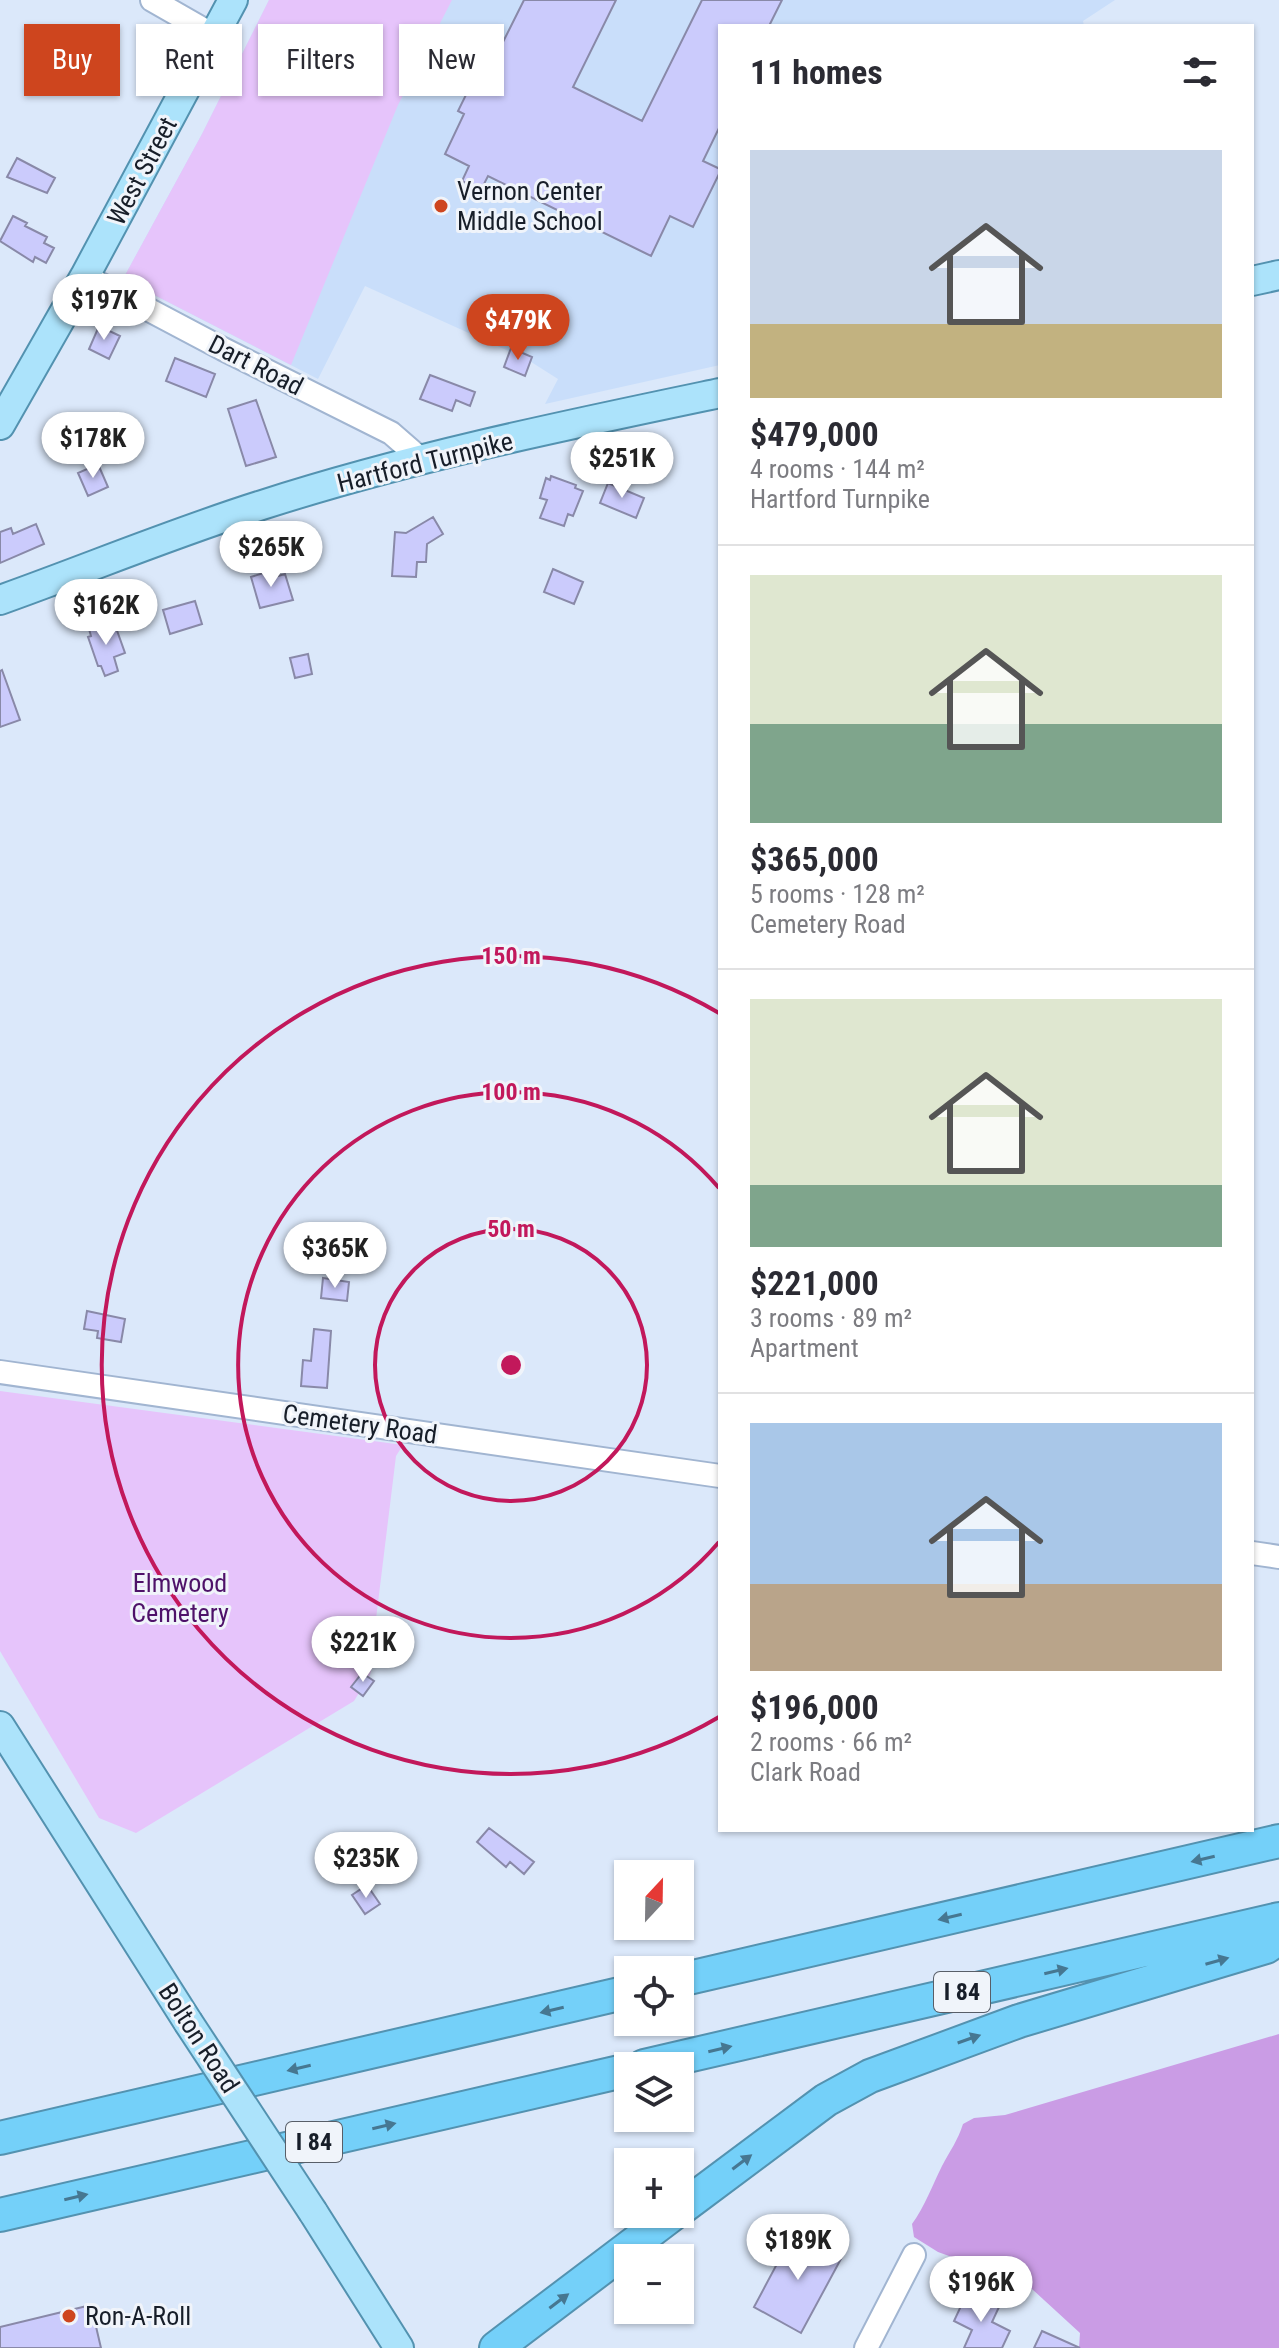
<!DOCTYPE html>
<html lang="en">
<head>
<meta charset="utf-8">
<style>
	:root { --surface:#fff; --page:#f2f2f3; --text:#2b2b33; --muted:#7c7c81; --line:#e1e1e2; --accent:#ce451e }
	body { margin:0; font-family:"Roboto Condensed",sans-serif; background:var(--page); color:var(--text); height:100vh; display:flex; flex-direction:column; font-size:30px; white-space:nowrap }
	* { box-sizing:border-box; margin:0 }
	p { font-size:26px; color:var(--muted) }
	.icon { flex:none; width:44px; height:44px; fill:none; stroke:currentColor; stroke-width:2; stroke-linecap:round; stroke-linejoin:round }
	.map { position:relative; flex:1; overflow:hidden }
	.sheet { position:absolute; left:718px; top:24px; width:536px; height:1808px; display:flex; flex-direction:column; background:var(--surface); border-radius:0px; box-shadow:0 2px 6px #0004 }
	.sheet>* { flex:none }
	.hud { position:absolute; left:24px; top:24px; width:574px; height:72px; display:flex; gap:16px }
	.needle { width:52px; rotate:22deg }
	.tools { position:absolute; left:614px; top:1860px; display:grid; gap:16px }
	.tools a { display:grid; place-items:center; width:80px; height:80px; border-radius:0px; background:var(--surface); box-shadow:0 2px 6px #0004; font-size:40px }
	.price { position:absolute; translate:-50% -68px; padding:0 18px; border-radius:28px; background:#fff; color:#222; font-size:26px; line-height:52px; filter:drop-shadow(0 2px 4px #0008) }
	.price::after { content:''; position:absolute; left:50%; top:48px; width:24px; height:18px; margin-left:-12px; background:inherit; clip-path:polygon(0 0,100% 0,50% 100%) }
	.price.current { background:var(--accent); color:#fff }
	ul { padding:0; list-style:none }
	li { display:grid; align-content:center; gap:16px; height:424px; padding:0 32px }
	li+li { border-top:2px solid var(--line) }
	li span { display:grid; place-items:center; height:248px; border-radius:0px; color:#555 }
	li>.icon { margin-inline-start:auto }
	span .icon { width:144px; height:144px; fill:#fffc; stroke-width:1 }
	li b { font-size:34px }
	h2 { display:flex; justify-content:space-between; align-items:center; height:96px; padding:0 32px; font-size:34px }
	.pill { padding:0 28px; border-radius:0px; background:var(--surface); box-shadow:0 2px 6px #0004; font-size:28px; line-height:72px }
	.pill.current { background:var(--accent); color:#fff }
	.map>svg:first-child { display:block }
	.built { fill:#c9defa }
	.green { fill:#e6c4fb }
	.forest { fill:#ca9ce5 }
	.building { fill:#cbcbfc; stroke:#8989a8; stroke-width:2 }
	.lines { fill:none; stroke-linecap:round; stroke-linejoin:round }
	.minor-casing { stroke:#a1b5d1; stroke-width:26 }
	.major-casing { stroke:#5392b0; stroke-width:32 }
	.highway-casing { stroke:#5392b0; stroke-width:36 }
	.minor { stroke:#fff; stroke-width:22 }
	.major { stroke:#ace3fb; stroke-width:28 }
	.highway { stroke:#74d0f9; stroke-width:32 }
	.major-bridge-casing { stroke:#5392b0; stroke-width:32; stroke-linecap:butt }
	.major-bridge { stroke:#ace3fb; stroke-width:28 }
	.oneway { fill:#467791 }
	.ring { fill:none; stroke:#c2185b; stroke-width:4 }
	.poi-dot { fill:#ce451e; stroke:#f0f4fa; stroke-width:3 }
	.labels { text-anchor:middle; stroke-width:6; stroke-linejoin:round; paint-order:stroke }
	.shield { fill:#f0f4fa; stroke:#585e68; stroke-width:2 }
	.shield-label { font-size:24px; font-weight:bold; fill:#171e29 }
	.street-label { font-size:26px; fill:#171e29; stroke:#f0f4fa }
	.poi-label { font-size:26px; fill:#171e29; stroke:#f0f4fa; text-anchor:start }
	.park-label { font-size:26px; fill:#4e1269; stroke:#f0f4fa }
	.centre { fill:#c2185b; stroke:#f0f4fa; stroke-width:4 }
	.ring-label { font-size:24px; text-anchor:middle; font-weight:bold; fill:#c2185b; stroke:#f0f4fa; stroke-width:6; stroke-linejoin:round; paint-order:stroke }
</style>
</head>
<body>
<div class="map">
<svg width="1279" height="2348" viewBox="0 0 1279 2348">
	<rect width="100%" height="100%" fill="#dbe8fa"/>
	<path class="built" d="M269 0H1115L1083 21 1084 26H720V365L545 404 558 379 528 360 365 286 318 379 123 279 202 134Z"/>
	<path class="green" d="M269 0H452L398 105 291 365 123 279 202 134Z
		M0 1391 403 1445 396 1456 375 1627 366 1651 375 1655 370 1675 354 1701 136 1833 99 1818 0 1651Z"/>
	<path class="forest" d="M1279 2034V2348H1079L1080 2333 1032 2289 995 2279 963 2261 938 2252 914 2237 912 2224C925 2206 932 2186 942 2166 950 2151 958 2140 963 2124L974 2118 1005 2115Z"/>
	<path class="building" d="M524 0H616L573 87 642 121 702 0H782L769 26H720V126L703 161 720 169V172L693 227 670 216 651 256 488 176 481 190 462 181 469 166 445 154 464 114 458 111 486 54 495 58Z
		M17 158 55 178 47 193 7 177Z
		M13 216 27 223 25 226 47 237 44 243 54 248 46 263 35 257 33 262 0 241Z
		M99 326 120 336 109 359 89 349Z
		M511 348 532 357 525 376 504 367Z
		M175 358 215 374 206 397 166 381Z
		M430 375 475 392 470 406 456 400 452 411 420 399Z
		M256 400 276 457 246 466 228 409Z
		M98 464 108 487 88 496 78 473Z
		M551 476 576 485 575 488 583 491 573 516 568 514 564 526 540 518 547 500 540 498 546 478 550 480Z
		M608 483 644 498 636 518 600 503Z
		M433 517 443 534 427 544 426 562H417L416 577 392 576 395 532 406 533Z
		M36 524 44 544 0 563V532L11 528 13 534Z
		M276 569 278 576 285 574 293 600 260 608 251 577Z
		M553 569 583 582 574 604 544 592Z
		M195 601 202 624 170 634 163 610Z
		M108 622 115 625 125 653 114 657 118 671 105 676 101 666H98L88 637 91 636 89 629Z
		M308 654 312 674 295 678 290 658Z
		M2 670 20 720 0 727V671Z
		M323 1278 349 1282 347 1301 321 1298Z
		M87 1311 125 1319 121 1342 97 1338 98 1331 84 1329Z
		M314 1329 331 1331 327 1388 301 1386 303 1360 311 1361Z
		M362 1673 374 1681 363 1696 351 1687Z
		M489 1828 534 1862 524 1874 510 1862 506 1867 477 1842Z
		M367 1885 380 1904 365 1914 352 1895Z
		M794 2232 842 2257 801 2333 754 2307Z
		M967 2293 999 2307 992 2322 1010 2331 1002 2348H964L972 2330 954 2321Z
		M91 2305 101 2348H0V2327Z
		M1042 2331 1080 2348H1034Z"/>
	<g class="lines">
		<g class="minor-casing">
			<path id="minor" d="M152 0 215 36
				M85 276 223 349 391 433 422 460
				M0 1372 720 1476
				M1252 1553 1279 1557
				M866 2348 914 2255"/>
		</g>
		<g class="major-casing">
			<path id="major" d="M1252 281 1279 275
				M0 425 85 276 233 0
				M0 600C87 569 173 533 262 505 411 457 567 425 720 393
				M0 1726 188 2022
				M313 2212 399 2348"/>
		</g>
		<g class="highway-casing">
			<path id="highway" d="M680 1980 1279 1841
				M644 2066 1279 1919
				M0 2138 628 1992
				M680 2209 826 2100 870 2076 1019 2021 1266 1947 1279 1938
				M0 2215 628 2070
				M496 2348 673 2214"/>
		</g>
		<use href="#minor" class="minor"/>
		<use href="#major" class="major"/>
		<use href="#highway" class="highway"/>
		<g class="major-bridge-casing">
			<path id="major-bridge" d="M188 2022 313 2212"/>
		</g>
		<use href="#major-bridge" class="major-bridge"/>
	</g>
	<defs><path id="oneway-solid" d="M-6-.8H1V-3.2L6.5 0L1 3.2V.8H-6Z" transform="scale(2)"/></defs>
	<g class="oneway">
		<use href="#oneway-solid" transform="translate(1203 1859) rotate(167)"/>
		<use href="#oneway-solid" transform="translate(950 1917) rotate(167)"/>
		<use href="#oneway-solid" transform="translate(1217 1961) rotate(-16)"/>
		<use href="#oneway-solid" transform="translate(1056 1971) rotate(-13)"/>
		<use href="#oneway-solid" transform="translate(552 2010) rotate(167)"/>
		<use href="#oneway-solid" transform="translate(969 2039) rotate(-19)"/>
		<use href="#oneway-solid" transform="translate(720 2049) rotate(-13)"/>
		<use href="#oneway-solid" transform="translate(299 2068) rotate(167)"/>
		<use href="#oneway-solid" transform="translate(384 2126) rotate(-13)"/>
		<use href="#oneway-solid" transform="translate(742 2162) rotate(-37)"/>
		<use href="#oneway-solid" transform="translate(76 2197) rotate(-13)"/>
		<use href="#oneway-solid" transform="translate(559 2301) rotate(-37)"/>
	</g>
	<g class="ring">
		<circle cx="511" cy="1365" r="136"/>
		<path d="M719 1542A273 273 0 1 1 719 1188"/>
		<path d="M719 1717A409 409 0 1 1 719 1013"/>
	</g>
	<g class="poi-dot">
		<circle cx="441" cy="206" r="8"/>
		<circle cx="69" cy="2316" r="8"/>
	</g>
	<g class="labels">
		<g class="shield">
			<rect x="934" y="1972" width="56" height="40" rx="6"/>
			<rect x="286" y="2122" width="56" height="40" rx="6"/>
		</g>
		<g class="shield-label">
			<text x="962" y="2000">I 84</text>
			<text x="314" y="2150">I 84</text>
		</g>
		<g class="street-label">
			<text transform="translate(142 171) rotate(-62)" y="9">West Street</text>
			<text transform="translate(256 365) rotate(27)" y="9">Dart Road</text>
			<text transform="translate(425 462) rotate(-14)" y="9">Hartford Turnpike</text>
			<text transform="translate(360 1424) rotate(8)" y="9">Cemetery Road</text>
			<text transform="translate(199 2038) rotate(57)" y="9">Bolton Road</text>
		</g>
		<g class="poi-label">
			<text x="457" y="200">Vernon Center<tspan x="457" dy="30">Middle School</tspan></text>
			<text x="85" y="2325">Ron-A-Roll</text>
		</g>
		<g class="park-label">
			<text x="180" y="1592">Elmwood<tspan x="180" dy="30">Cemetery</tspan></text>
		</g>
	</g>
	<circle cx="511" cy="1365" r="12" class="centre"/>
	<g class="ring-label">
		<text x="511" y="964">150 m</text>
		<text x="511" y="1100">100 m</text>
		<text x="511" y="1237">50 m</text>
	</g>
</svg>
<div class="tools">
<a><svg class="needle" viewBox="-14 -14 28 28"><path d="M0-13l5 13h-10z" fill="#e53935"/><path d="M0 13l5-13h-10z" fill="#7c7c81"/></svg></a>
<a><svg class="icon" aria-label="locate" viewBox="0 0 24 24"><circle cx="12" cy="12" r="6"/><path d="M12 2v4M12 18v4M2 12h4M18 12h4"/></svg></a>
<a><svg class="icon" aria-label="layers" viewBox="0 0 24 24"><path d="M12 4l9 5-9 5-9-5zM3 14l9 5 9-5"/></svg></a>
<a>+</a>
<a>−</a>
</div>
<b class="price" style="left:104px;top:342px">$197K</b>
<b class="price current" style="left:518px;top:362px">$479K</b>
<b class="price" style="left:93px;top:480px">$178K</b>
<b class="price" style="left:622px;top:500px">$251K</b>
<b class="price" style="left:271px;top:589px">$265K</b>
<b class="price" style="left:106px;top:647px">$162K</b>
<b class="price" style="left:335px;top:1290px">$365K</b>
<b class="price" style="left:363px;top:1684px">$221K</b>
<b class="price" style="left:366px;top:1900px">$235K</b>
<b class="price" style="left:798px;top:2282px">$189K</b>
<b class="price" style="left:981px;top:2324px">$196K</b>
<div class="hud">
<a class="pill current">Buy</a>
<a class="pill">Rent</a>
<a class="pill">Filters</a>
<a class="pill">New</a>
</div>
<section class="sheet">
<h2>11 homes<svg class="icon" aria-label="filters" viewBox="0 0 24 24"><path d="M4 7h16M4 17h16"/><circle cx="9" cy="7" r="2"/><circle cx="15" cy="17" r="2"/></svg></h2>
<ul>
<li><span style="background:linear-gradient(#c9d6e8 70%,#c2b280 0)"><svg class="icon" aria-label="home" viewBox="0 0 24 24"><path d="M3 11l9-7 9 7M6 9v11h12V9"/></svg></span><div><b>$479,000</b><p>4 rooms · 144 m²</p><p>Hartford Turnpike</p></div></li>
<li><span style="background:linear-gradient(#dfe7d0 60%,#7fa58c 0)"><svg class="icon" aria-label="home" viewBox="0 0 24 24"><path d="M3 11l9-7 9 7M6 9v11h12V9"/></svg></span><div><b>$365,000</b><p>5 rooms · 128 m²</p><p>Cemetery Road</p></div></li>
<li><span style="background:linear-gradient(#dfe7d0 75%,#7fa58c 0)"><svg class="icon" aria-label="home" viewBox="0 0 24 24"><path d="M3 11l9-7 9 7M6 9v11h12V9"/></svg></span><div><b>$221,000</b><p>3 rooms · 89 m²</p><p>Apartment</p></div></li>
<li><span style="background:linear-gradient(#a9c7e8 65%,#b9a48a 0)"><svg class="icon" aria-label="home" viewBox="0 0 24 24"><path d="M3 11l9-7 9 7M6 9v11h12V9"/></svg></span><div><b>$196,000</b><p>2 rooms · 66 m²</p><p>Clark Road</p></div></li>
</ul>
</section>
</div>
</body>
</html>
